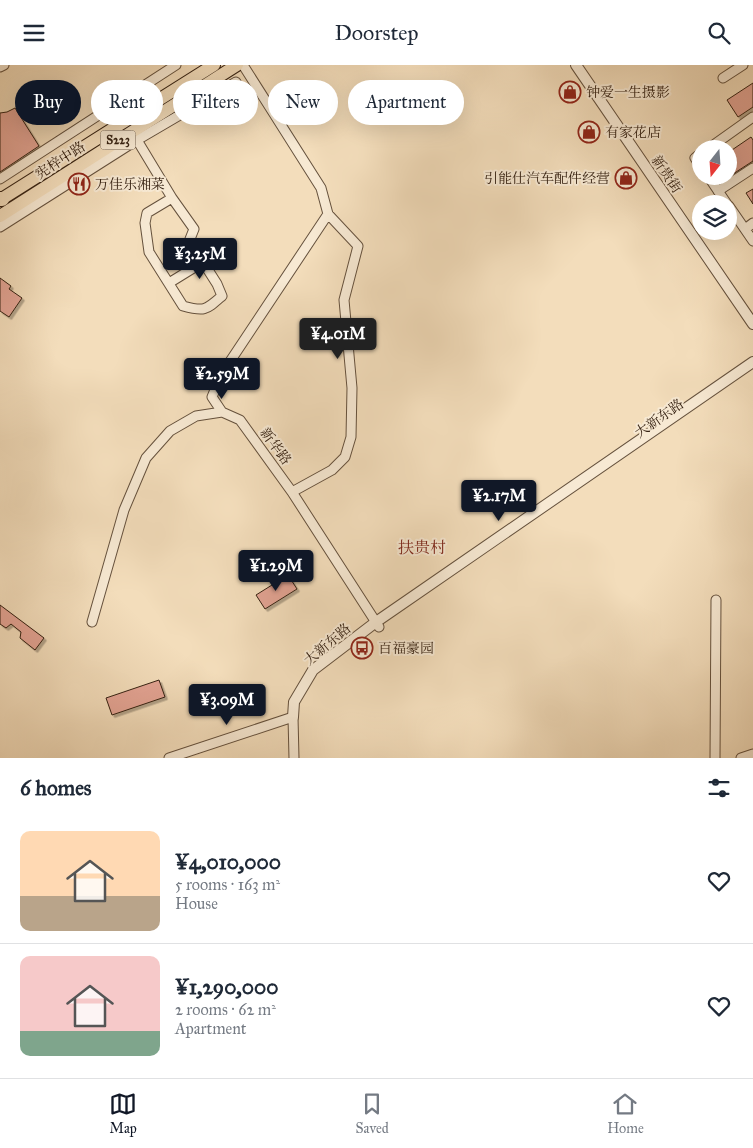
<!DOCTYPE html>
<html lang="en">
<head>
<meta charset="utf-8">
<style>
	:root { --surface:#fff; --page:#f2f2f3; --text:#1f2937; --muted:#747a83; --line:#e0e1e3; --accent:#111827 }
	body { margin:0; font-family:"IM FELL Great Primer","Noto Serif SC",serif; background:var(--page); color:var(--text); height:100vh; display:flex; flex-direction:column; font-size:19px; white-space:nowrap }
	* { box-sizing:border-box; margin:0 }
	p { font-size:16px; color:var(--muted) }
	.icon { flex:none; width:28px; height:28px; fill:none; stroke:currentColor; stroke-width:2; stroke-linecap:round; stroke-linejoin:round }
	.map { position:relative; height:693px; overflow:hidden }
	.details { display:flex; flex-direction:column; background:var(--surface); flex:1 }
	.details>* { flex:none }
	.hud { position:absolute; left:15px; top:15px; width:500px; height:45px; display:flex; gap:10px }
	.needle { width:32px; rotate:197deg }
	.controls { position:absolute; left:692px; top:75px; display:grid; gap:10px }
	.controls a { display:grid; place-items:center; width:45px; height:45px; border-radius:50%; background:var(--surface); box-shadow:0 5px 20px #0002; font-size:25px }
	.price { position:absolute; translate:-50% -42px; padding:0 11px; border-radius:5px; background:var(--accent); color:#fff; font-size:16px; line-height:32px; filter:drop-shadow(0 1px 2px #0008) }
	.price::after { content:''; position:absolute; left:50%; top:30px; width:15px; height:11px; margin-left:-8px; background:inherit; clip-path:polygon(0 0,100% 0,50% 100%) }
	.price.active { background:#222; color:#fff }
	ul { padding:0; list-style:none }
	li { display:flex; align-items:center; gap:15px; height:125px; padding:0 20px }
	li+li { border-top:1px solid var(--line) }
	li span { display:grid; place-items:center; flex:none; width:140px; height:100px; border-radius:10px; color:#555 }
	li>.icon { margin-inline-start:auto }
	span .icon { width:60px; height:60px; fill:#fffc; stroke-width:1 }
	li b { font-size:21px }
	h2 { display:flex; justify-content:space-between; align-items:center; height:60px; padding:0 20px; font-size:21px }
	.tag { padding:0 18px; border-radius:22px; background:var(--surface); box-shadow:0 5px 20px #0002; font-size:18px; line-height:45px }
	.tag.active { background:var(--accent); color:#fff }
	header { display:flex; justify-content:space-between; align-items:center; height:65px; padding:0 20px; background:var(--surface); font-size:22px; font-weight:600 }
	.tab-bar { display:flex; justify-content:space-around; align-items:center; height:70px; border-top:1px solid var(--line); background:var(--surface); font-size:14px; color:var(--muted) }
	.tab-bar a { display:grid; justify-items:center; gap:2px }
	.tab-bar .active { color:var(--accent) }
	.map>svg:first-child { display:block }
	.building { fill:#e3a494; stroke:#362213; filter:url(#shadow) }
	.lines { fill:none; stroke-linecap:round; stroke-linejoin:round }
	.minor-casing { stroke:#65513d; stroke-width:11 }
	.tertiary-casing { stroke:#65513d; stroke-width:12 }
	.primary-casing { stroke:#362213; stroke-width:14 }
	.trunk-casing { stroke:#362213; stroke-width:16 }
	.minor { stroke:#f7e9d3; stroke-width:9 }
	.tertiary { stroke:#f7e9d3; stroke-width:10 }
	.primary { stroke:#f3ddbb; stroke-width:12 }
	.trunk { stroke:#f3ddbb; stroke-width:14 }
	.labels { text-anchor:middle; stroke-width:4; stroke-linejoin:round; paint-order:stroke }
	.shield { fill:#f7e9d3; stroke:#705e4d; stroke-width:1 }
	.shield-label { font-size:12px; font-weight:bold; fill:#362213 }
	.poi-label { font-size:14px; fill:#362213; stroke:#f7e9d3; text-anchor:start }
	.street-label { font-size:14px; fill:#362213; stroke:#f7e9d3 }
	.quarter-label { font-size:16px; fill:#7a1f14; stroke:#f7e9d3 }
</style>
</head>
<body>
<header><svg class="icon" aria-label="menu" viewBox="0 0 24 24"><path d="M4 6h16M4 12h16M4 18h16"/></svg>Doorstep<svg class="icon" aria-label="search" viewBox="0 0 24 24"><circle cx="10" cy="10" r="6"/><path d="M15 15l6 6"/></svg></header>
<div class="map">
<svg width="753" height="693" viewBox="0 0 753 693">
	<defs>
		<filter id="shadow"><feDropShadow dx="2.5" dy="2.5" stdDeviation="0" flood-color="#0004"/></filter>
	</defs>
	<rect width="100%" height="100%" fill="#f3ddbb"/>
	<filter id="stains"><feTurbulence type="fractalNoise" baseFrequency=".004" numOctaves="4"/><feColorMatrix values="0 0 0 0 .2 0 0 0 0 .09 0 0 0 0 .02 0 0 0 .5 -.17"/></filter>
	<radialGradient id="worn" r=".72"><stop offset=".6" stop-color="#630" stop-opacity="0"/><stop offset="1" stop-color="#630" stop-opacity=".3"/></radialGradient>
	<path class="building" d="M753 18V42L738 52 727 35Z
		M15 43 39 81 0 107V48L7 47Z
		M751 72 753 75V96L733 109 729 103V87Z
		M753 124V139L746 128Z
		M0 213 11 221 9 224 22 233 9 252 0 246Z
		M288 510 297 524 265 544 256 530Z
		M0 540 44 573 35 585 20 573 21 567 11 559 6 563 0 559Z
		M159 615 165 632 112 650 106 633Z"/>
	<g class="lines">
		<g class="minor-casing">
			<path id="minor" d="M243 0 321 123 328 149 358 181 344 235 352 323 351 372 345 392 332 405 292 427
				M0 2 4 0
				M723 13 743 0
				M137 75 172 133 194 164 190 174 203 197 217 219 222 231C206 245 205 247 183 241L149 187 145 158 147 148 172 133
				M708 84 753 52
				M701 88 695 93 701 102
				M708 111 727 139
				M0 114 176 0
				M718 126 753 103
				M729 141 753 176
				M0 162 137 75 236 17
				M745 164 753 158
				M169 218 203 197
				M222 347 212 332 221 310 328 149
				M92 557 124 445 146 393 170 366 196 351 222 347 240 355 292 427 379 562
				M169 693 293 652 294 693
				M715 693 716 535
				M741 693 753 689"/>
		</g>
		<g class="tertiary-casing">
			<path id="tertiary" d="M576 0 753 259
				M293 652 294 637 313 605 376 557 753 297"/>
		</g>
		<g class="primary-casing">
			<path id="primary" d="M0 135 214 0
				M0 151 237 0"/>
		</g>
		<g class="trunk-casing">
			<path id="trunk" d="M0 134H2"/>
		</g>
		<use href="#minor" class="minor"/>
		<use href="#tertiary" class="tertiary"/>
		<use href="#primary" class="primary"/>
		<use href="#trunk" class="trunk"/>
	</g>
	<defs>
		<g id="shop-ring" transform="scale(1.125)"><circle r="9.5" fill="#f7e9d3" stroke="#8f2418" stroke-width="1.5"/><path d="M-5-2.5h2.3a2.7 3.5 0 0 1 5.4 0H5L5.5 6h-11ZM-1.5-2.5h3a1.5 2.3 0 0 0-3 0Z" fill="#8f2418"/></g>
		<g id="restaurant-ring" transform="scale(1.125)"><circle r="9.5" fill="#f7e9d3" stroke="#8f2418" stroke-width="1.5"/><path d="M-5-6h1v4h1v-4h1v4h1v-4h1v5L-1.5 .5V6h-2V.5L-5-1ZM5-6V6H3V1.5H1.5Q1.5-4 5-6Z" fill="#8f2418"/></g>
		<g id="bus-ring" transform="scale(1.125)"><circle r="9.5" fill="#f7e9d3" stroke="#8f2418" stroke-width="1.5"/><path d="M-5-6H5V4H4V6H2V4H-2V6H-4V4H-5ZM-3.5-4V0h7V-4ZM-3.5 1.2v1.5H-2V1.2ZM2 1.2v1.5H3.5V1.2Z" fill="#8f2418"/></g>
	</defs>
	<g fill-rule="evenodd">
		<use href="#shop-ring" x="570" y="27"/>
		<use href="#shop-ring" x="589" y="67"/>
		<use href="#shop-ring" x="626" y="113"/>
		<use href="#restaurant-ring" x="79" y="119"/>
		<use href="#bus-ring" x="362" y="583"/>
	</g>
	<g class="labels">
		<rect class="shield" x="100.5" y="65.5" width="35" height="19" rx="4"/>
		<g class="shield-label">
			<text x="118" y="79">S223</text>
		</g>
		<g class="poi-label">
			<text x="586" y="32">钟爱一生摄影</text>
			<text x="605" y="72">有家花店</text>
			<text x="610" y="118" text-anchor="end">引能仕汽车配件经营</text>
			<text x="95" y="124">万佳乐湘菜</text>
			<text x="378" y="588">百福豪园</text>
		</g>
		<g class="street-label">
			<text transform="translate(60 95) rotate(-33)" y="5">宪梓中路</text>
			<text transform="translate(667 109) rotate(56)" y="5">新贵街</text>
			<text transform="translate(659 353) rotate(-35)" y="5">大新东路</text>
			<text transform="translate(276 381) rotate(54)" y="5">新华路</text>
			<text transform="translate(327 579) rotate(-40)" y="5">大新东路</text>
		</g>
		<g class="quarter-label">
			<text x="422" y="488">扶贵村</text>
		</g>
	</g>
	<rect width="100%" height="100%" filter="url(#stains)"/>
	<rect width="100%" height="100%" fill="url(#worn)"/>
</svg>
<div class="controls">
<a><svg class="needle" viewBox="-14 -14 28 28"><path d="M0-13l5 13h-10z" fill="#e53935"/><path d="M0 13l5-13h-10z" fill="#747a83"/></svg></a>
<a><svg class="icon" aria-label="layers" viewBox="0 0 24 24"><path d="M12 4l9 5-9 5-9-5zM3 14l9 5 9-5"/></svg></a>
</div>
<b class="price" style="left:200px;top:215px">¥3.25M</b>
<b class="price active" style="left:338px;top:295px">¥4.01M</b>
<b class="price" style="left:222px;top:335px">¥2.59M</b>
<b class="price" style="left:499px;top:457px">¥2.17M</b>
<b class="price" style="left:276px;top:527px">¥1.29M</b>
<b class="price" style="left:227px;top:661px">¥3.09M</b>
<div class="hud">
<a class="tag active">Buy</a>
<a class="tag">Rent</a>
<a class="tag">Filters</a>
<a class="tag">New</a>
<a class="tag">Apartment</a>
</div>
</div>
<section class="details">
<h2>6 homes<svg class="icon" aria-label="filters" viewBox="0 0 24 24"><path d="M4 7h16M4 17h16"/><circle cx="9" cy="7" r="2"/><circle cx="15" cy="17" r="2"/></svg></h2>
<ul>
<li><span style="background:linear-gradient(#ffd9b3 65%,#b9a48a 0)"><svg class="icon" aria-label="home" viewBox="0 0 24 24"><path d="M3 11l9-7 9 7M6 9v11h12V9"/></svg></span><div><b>¥4,010,000</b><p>5 rooms · 163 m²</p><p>House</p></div><svg class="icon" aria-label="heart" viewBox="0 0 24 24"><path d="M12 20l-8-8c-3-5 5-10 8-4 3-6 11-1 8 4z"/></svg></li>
<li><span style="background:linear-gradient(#f6c9c9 75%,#7fa58c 0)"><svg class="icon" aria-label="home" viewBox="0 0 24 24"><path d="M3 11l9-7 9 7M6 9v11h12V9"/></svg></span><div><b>¥1,290,000</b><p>2 rooms · 62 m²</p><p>Apartment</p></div><svg class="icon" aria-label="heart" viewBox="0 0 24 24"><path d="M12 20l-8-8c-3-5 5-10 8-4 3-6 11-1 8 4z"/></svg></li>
</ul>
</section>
<nav class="tab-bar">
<a class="active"><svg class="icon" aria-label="map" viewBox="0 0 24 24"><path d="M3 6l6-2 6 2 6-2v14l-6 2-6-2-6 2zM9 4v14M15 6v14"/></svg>Map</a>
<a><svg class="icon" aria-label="saved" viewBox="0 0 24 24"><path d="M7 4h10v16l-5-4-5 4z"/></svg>Saved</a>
<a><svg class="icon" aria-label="home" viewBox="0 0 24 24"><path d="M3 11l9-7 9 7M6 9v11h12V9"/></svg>Home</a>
</nav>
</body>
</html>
